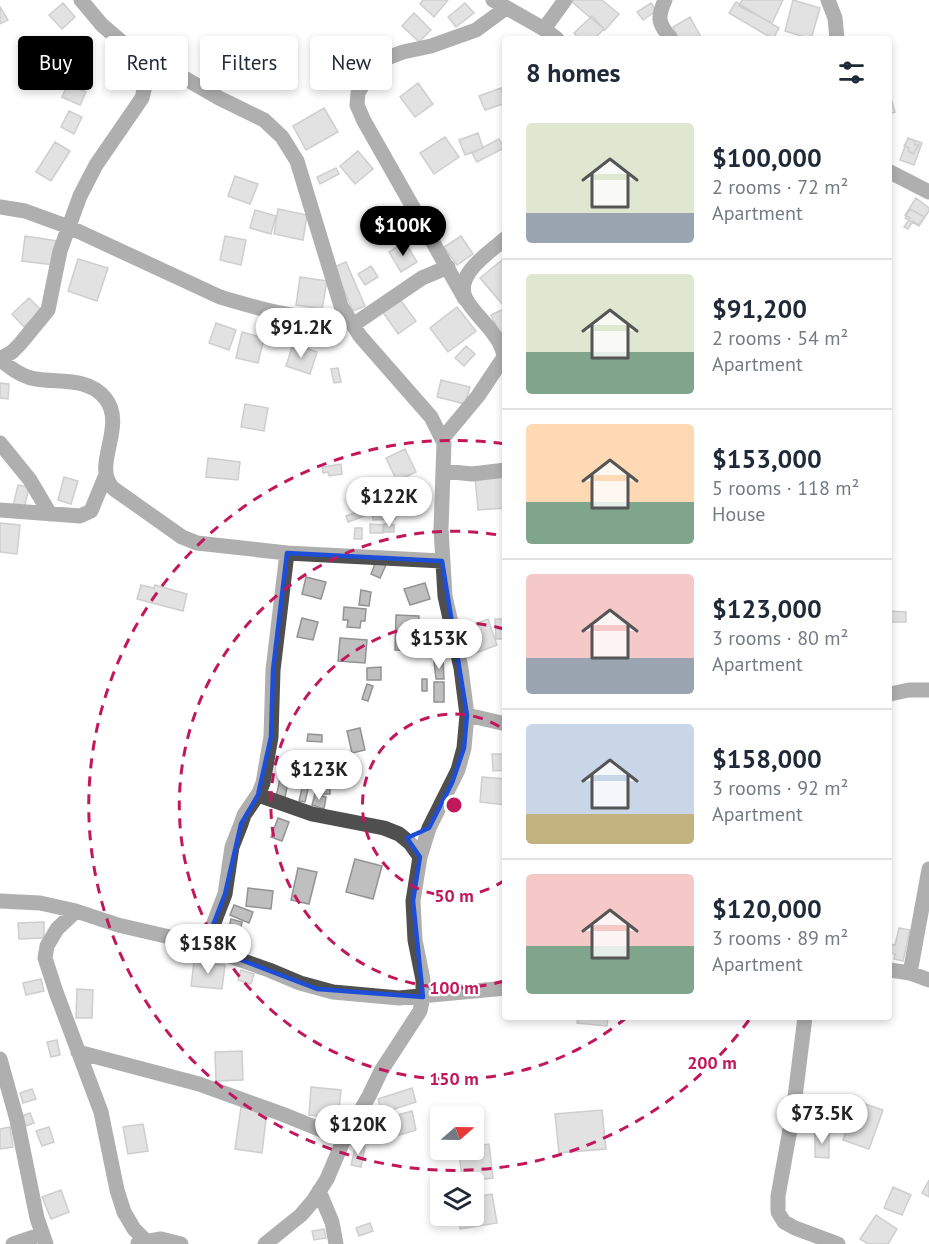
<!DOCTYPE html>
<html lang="en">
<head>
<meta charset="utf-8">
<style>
	:root { --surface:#fff; --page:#f2f2f3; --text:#1f2937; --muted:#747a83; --line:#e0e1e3; --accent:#000 }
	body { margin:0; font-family:"PT Sans",sans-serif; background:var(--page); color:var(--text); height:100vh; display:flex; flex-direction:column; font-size:22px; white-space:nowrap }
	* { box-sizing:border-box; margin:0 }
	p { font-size:20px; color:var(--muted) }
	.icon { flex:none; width:33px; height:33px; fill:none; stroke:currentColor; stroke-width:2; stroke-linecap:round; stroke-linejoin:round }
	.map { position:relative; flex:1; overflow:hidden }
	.sheet { position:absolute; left:502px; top:36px; width:390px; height:984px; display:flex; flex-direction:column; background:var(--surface); border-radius:6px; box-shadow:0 3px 9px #0003 }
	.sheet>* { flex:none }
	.guide { position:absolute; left:18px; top:36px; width:394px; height:54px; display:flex; gap:12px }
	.needle { width:39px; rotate:70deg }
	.controls { position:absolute; left:430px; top:1106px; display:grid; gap:12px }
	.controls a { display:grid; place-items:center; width:54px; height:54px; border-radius:6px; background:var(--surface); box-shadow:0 3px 9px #0003; font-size:30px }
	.price { position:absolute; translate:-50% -51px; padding:0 14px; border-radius:21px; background:#fff; color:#222; font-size:20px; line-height:39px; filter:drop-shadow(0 2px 3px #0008) }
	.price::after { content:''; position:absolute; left:50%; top:36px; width:18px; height:14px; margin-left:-9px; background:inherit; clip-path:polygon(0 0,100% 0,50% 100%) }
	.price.on { background:var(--accent); color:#fff }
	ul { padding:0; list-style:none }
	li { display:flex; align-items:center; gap:18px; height:150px; padding:0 24px }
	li+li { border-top:2px solid var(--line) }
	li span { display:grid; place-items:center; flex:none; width:168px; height:120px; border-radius:6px; color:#555 }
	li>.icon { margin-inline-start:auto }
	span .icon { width:72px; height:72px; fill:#fffc; stroke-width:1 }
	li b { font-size:26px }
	h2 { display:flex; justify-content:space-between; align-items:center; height:72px; padding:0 24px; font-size:26px }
	.pill { padding:0 21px; border-radius:6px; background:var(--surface); box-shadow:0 3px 9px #0003; font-size:21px; line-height:54px }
	.pill.on { background:var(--accent); color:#fff }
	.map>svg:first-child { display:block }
	.building { fill:#bfbfbf; stroke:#939393; stroke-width:1.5 }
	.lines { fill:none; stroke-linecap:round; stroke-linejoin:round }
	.minor { stroke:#4f4f4f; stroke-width:15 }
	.marked { fill:none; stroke:#1d4ed8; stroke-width:4.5; stroke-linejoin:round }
	.ring { fill:none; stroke:#c2185b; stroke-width:3; stroke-dasharray:10 8 }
	.centre { fill:#c2185b; stroke:#fff; stroke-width:3 }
	.ring-label { font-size:18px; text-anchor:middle; font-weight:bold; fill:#c2185b; stroke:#fff; stroke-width:4.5; stroke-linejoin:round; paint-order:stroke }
</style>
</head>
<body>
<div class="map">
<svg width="929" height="1244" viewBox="0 0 929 1244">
	<rect width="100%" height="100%" fill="#fff"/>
	<path class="building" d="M423 0H448L434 17 420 4Z
		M574 0H602L619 14 605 30 572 2Z
		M742 0H783L772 23 739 6Z
		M793 0 820 8 811 39 785 31Z
		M736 2 779 28 773 39 729 13Z
		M63 3 75 17 62 29 49 15Z
		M465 3 474 13 456 27 448 17Z
		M651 3 656 11 643 20 637 12Z
		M0 7 8 20 0 24Z
		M414 13 431 30 419 42 402 26Z
		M592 16 604 29 594 39H579L574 33Z
		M690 17 702 39H679L673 27Z
		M254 39 275 47 268 65 247 57Z
		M73 44 82 58 74 63 65 49Z
		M252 58 268 64 263 76 247 70Z
		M115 69 120 73 113 80 109 76Z
		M123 71 133 76 126 88 117 83Z
		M418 83 433 104 415 117 400 97Z
		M68 84 86 92 80 105 62 97Z
		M501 88 506 103 485 110 479 96Z
		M890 95 895 112 890 114Z
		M324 108 338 132 306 150 293 126Z
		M69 111 82 117 74 134 61 127Z
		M478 133 483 148 465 155 459 140Z
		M445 137 459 157 434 174 420 153Z
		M908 138 922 143 914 165 900 160Z
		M909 138 915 142V145H919L913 154 908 151 909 148 904 146Z
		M499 139 504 148 477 162 472 153Z
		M55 142 70 151 51 181 36 172Z
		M358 151 373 169 355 184 340 166Z
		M336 168 339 174 320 184 317 177Z
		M235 176 258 184 250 204 228 196Z
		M916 198 929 208V211L919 225 913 221 908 229 904 227 910 218 905 215Z
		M278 209 307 215 303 240 274 234Z
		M910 209 925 217 919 226 905 218Z
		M255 210 276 216 271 234 250 228Z
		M25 236 57 241 54 265 22 261Z
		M225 236 246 240 241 265 220 260Z
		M461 236 473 254 457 265 444 247Z
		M405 242 417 262 401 272 389 252Z
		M78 259 108 268 97 301 68 291Z
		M502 260 506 264V303L503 305 480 278Z
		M346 262 365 306 353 311 334 267Z
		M371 266 378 277 365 285 358 274Z
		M300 277 327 281 322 309 296 305Z
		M29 298 41 310 24 327 12 314Z
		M399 298 416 321 398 334 382 311Z
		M457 307 476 331 448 352 430 328Z
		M506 308V337L503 339 491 315Z
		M216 323 236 330 229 350 209 343Z
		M242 332 264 338 258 363 236 358Z
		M293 344 317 352 310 374 286 366Z
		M466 346 475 354 464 366 455 358Z
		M338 368 341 382 334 383 331 369Z
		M441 380 470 387 465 404 437 397Z
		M0 383 9 384 8 399 0 398Z
		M245 404 268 408 264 431 241 427Z
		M405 449 416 472 397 481 386 458Z
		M208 458 240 462 238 480 206 477Z
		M341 464 342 474 329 476 328 472 323 473 322 467Z
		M502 474 506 508 478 510 475 477Z
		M64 477 78 481 71 504 58 500Z
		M18 485 29 487 24 509 13 506Z
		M365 509 367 515 348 522 346 516Z
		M394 512 395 519 373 520V513Z
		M0 523 20 525 17 554 0 552Z
		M370 524 383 525V533H370Z
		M384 524 394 525V532H384Z
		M355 528H362V539H354Z
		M376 561 386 565 380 578 371 574Z
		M306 577 326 582 321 599 302 594Z
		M425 583 430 599 410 605 404 589Z
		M141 585 154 588 155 585 187 594 183 611 137 599Z
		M361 590 371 592 369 606 359 605Z
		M344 607 366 609 365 621H361L360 628 347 627 348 620H343Z
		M890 611 906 612V622H890Z
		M396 615 419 616 417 651 395 650Z
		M302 618 318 622 313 640 297 637Z
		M488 619 497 645 473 654 464 628Z
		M495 619H506V639H496Z
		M340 638 367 640 365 663 338 661Z
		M443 660 444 679H436L434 661Z
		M381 667V680H367V668Z
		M422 679H427V691H422Z
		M434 682H444V702H434Z
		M367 684 373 686 368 701 362 699Z
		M360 728 365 750 352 753 347 731Z
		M308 734 322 735V742L307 741Z
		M492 754H506V770L493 771Z
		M315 775H330V794H315Z
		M482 777 506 779V805L480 802Z
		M280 779 288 781 285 798 276 797Z
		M303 784 309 785 305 802 299 801Z
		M315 794 326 797 324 809 312 805Z
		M278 818 289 822 282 841 271 837Z
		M355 859 382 866 373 899 346 892Z
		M298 868 317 872 309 904 291 900Z
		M248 888 273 891 271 909 246 906Z
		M234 905 253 912 249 923 230 915Z
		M231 919 242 922 238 943 226 940Z
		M44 922V938L19 939 18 923Z
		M899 928 910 930 903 961 894 959 895 954 890 953V944L895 945Z
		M194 962 225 965 222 989 191 986Z
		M241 970 254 974 251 984 238 980Z
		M41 979 44 991 26 995 23 983Z
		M77 989 93 990 92 1018H76Z
		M578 1017H608L607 1026 577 1023Z
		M57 1040 60 1055 51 1057 47 1042Z
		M242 1051 243 1080 216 1081 215 1052Z
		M311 1087 341 1090 338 1118 309 1115Z
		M412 1088 416 1102 382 1113 378 1099Z
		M32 1089 36 1099 23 1103 20 1093Z
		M856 1101 883 1110 869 1149 843 1140Z
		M241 1107 267 1111 262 1153 235 1149Z
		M602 1110 606 1149 559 1153 555 1114Z
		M412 1111 416 1130 399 1135 394 1116Z
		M30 1113 34 1123 26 1126 22 1116Z
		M827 1115 840 1116 839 1132H827Z
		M143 1124 148 1151 128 1154 123 1127Z
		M10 1127 13 1147 0 1149V1129Z
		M49 1127 54 1142 42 1146 36 1131Z
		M815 1132H829V1158L815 1157Z
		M489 1144 493 1178 462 1182 459 1149H474V1146Z
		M356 1145 365 1147 361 1167 351 1165Z
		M929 1180V1197L922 1193Z
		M893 1187 911 1195 902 1215 884 1208Z
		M61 1190 69 1212 51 1219 42 1197Z
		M492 1194 497 1223 460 1229 458 1215H474V1197Z
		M876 1215 897 1229 888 1244H868L860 1239Z
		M370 1223 373 1231 359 1236 356 1228Z
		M324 1229 326 1238 314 1240 312 1231Z"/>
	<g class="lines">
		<path class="minor" d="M81 0 102 25 150 66 179 75 219 98 264 120 282 137 297 161 341 306 360 336 431 417 444 443 441 529 445 596 461 668 467 715 464 748 458 770 429 828 420 857 413 901 415 940 423 980V997L420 1011 381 1071 369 1096 344 1139 327 1179 313 1201 301 1215 265 1244
			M493 0 544 29 557 39
			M665 0C657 18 658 23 671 39
			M828 0 835 18 837 39
			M544 29 565 0
			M890 172 929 192
			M0 207 25 211 69 227 220 297C257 308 309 324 347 316
			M465 299 364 121 357 105 358 93 370 73 382 60 403 52 431 46 476 30 506 8
			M353 325 422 278 448 267
			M0 359C10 368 22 377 36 379 59 383 88 377 105 398 128 426 90 467 114 489L182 537 197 543 287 553 442 561
			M0 359 12 352 20 344 48 310 60 251 80 196 96 165 142 98 150 66
			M443 438 478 396 504 357C503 346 496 337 489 328 482 319 472 310 466 299 453 275 490 252 506 238
			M0 443 30 480 50 514
			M443 471 472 474 506 470
			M0 510 80 516 91 511 105 477
			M890 694 909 690H929
			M467 715 506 724
			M258 795 312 814 384 828 399 834 410 843 420 857
			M0 901 40 903 76 911 118 925 187 941 269 970 300 983 333 992 399 998 506 988
			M76 911 57 929 47 946 45 958 56 992 101 1112 117 1190 124 1212 134 1229 146 1241
			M205 946 225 894 232 847 241 824 244 815 259 793 263 783 271 737 273 670 287 553
			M890 970 910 973 929 980
			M910 973 929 869
			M805 1017 793 1113 778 1196V1212L784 1222 795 1228 838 1244
			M78 1052 199 1084 282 1114 344 1139
			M0 1059 17 1120 37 1218 46 1244
			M319 1191 332 1222 336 1244
			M138 1243 161 1239 181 1244
			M13 1244 42 1234"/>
	</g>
	<path d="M0 0H929V1244H0ZM287 553 442 561 467 715 464 748 452 783 429 828 407 838 420 857 413 901 423 997 317 989 205 946 225 894 241 824 258 795 271 737 273 670Z" fill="#fff" fill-opacity=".55" fill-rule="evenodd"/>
	<path class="marked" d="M287 553 442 561 467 715 464 748 452 783 429 828 407 838 420 857 413 901 423 997 317 989 205 946 225 894 241 824 258 795 271 737 273 670Z"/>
	<g class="ring">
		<path d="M505 880A91 91 0 1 1 505 730"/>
		<path d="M504 981A183 183 0 1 1 504 629"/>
		<path d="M626 1018A274 274 0 1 1 504 536"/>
		<path d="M749 1020A365 365 0 1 1 505 444"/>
	</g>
	<circle cx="454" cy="805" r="9" class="centre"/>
	<g class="ring-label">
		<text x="454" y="902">50 m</text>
		<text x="454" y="994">100 m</text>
		<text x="712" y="1069">200 m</text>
		<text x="454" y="1085">150 m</text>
	</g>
</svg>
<div class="controls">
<a><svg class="needle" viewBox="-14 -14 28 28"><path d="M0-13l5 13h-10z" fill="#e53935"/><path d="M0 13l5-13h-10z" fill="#747a83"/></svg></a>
<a><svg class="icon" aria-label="layers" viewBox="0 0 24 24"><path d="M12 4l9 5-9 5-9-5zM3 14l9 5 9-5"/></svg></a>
</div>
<b class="price on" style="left:403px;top:257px">$100K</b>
<b class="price" style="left:301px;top:359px">$91.2K</b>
<b class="price" style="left:389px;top:528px">$122K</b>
<b class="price" style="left:439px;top:670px">$153K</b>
<b class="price" style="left:319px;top:801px">$123K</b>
<b class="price" style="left:208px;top:975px">$158K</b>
<b class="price" style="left:822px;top:1145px">$73.5K</b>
<b class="price" style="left:358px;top:1156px">$120K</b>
<div class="guide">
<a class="pill on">Buy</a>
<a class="pill">Rent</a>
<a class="pill">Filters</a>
<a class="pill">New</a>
</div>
<section class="sheet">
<h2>8 homes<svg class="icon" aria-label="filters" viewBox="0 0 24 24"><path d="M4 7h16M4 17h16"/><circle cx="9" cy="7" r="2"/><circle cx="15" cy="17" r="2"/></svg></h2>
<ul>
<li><span style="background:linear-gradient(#dfe7d0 75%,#9aa5b1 0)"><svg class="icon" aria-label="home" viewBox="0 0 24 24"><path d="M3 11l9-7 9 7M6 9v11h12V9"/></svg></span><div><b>$100,000</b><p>2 rooms · 72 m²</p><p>Apartment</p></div></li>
<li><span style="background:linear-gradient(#dfe7d0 65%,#7fa58c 0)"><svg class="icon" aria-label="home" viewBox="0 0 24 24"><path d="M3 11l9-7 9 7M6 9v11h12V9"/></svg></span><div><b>$91,200</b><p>2 rooms · 54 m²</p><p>Apartment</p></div></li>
<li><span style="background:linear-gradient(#ffd9b3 65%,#7fa58c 0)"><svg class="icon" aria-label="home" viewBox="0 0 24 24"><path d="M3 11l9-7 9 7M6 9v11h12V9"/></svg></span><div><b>$153,000</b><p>5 rooms · 118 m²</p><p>House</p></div></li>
<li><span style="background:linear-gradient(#f6c9c9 70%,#9aa5b1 0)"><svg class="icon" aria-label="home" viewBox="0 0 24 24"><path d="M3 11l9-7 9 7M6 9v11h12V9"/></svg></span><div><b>$123,000</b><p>3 rooms · 80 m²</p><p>Apartment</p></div></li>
<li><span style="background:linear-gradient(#c9d6e8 75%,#c2b280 0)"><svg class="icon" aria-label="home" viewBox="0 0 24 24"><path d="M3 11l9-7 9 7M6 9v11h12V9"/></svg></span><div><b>$158,000</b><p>3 rooms · 92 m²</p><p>Apartment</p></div></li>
<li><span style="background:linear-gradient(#f6c9c9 60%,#7fa58c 0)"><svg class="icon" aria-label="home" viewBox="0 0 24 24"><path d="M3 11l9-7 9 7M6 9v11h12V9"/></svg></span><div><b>$120,000</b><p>3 rooms · 89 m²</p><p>Apartment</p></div></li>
</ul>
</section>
</div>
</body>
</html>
